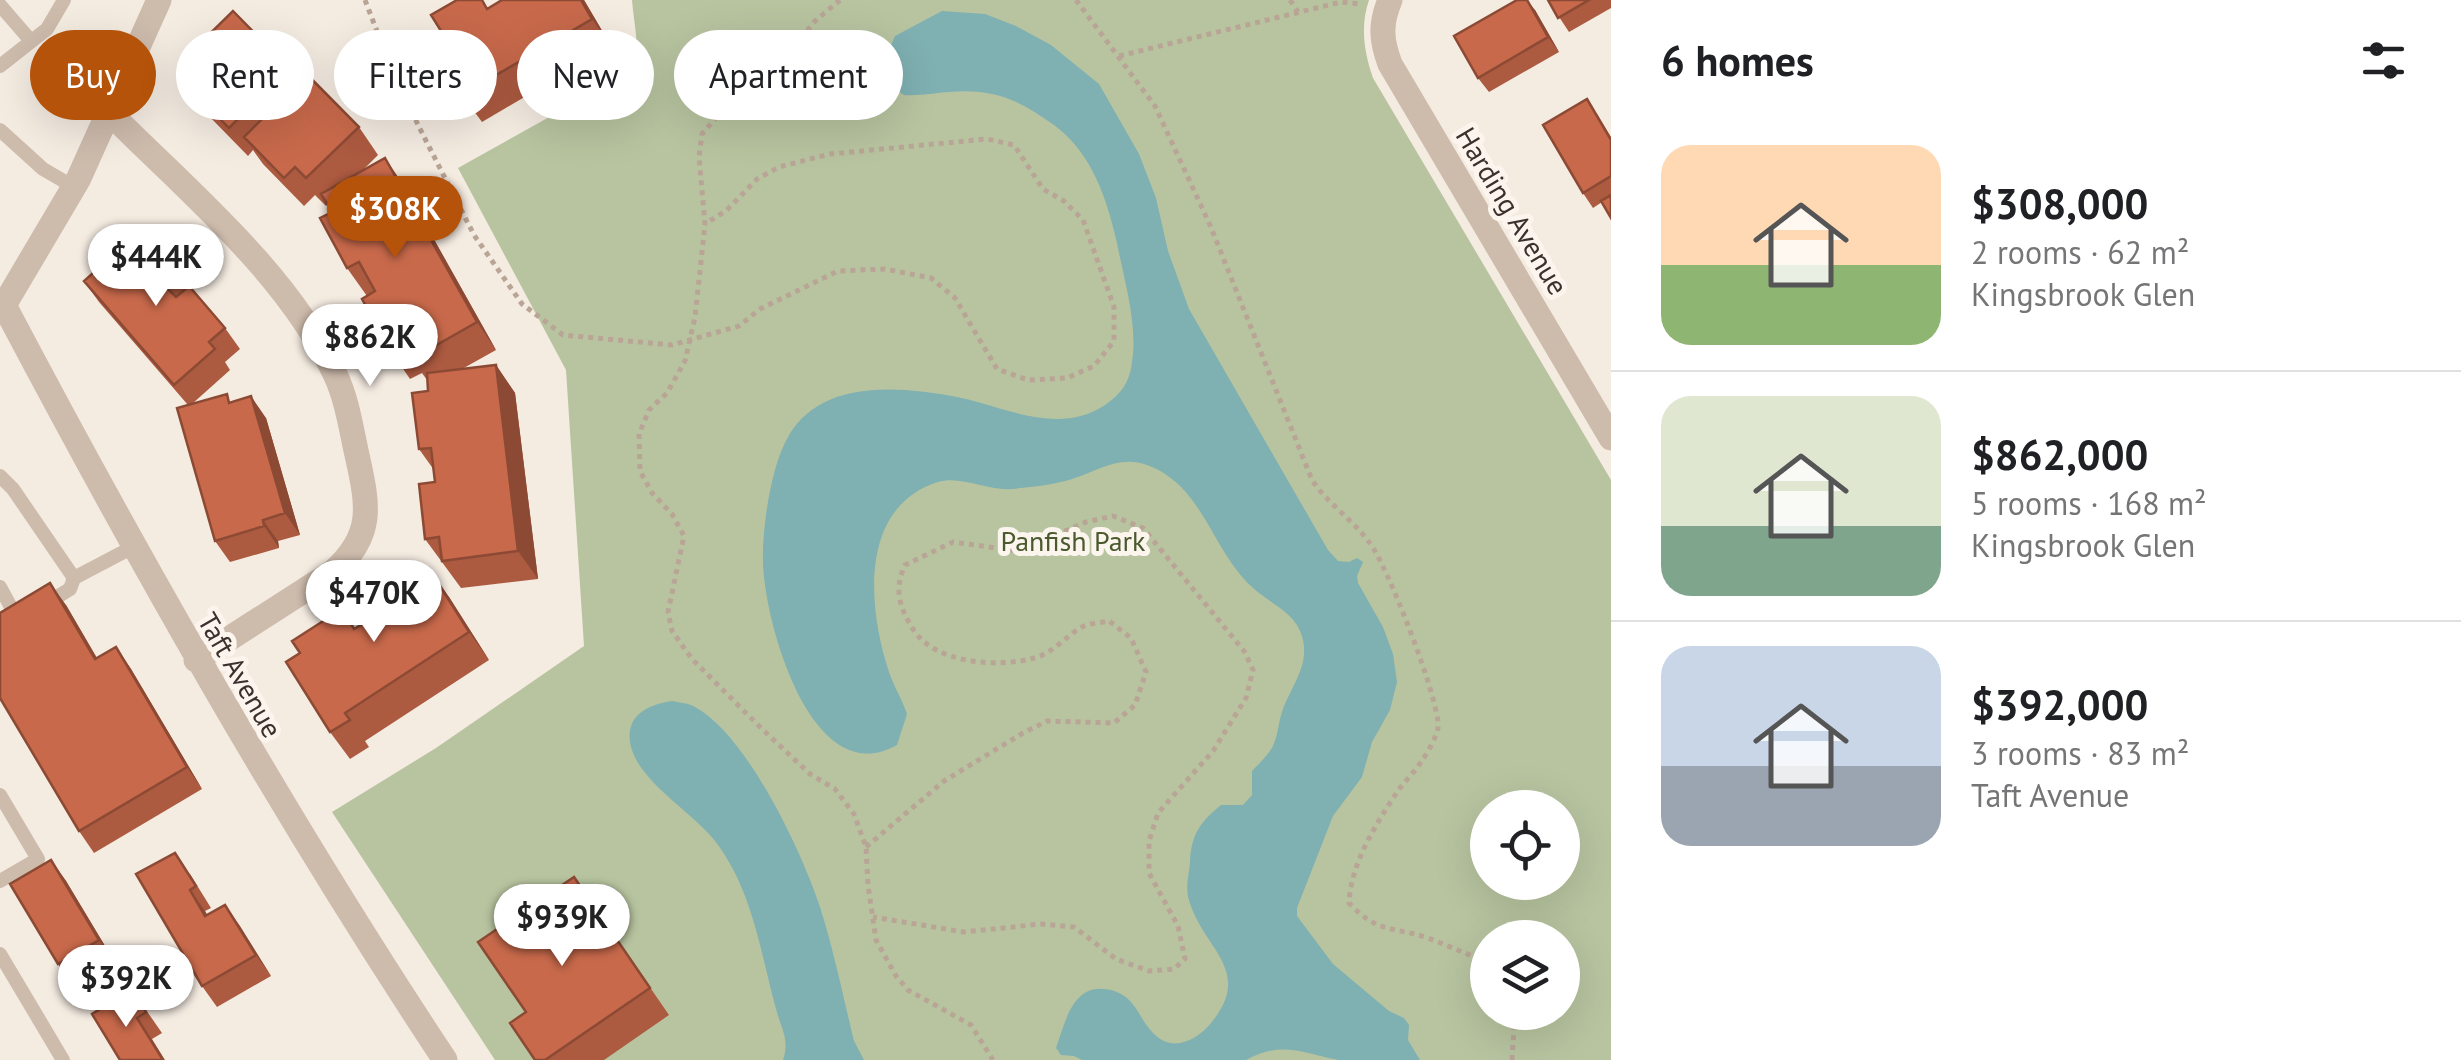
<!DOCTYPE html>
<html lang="en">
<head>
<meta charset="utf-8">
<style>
	:root { --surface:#fff; --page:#f2f2f2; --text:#202124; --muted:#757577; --line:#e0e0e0; --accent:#b45309 }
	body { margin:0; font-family:"PT Sans",sans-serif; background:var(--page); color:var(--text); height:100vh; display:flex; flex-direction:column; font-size:38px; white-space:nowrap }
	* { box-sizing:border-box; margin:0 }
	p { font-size:32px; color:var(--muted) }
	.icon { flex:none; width:55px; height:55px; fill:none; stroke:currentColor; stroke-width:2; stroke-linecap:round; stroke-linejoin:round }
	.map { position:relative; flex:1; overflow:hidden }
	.side { display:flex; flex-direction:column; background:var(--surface); width:850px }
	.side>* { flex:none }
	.hud { position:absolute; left:30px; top:30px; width:950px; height:90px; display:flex; gap:20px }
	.buttons { position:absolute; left:1470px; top:790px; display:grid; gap:20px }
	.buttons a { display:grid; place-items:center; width:110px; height:110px; border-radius:50%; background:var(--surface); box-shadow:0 10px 40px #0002; font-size:50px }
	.price { position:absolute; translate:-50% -85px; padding:0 22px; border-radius:35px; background:#fff; color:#222; font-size:32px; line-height:65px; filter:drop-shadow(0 2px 5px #0008) }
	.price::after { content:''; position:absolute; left:50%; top:60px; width:30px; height:22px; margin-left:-15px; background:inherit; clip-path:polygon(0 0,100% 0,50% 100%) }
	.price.active { background:var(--accent); color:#fff }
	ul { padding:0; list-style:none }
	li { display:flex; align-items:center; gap:30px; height:250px; padding:0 50px }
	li+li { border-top:2px solid var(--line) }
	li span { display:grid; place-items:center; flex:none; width:280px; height:200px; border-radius:30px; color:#555 }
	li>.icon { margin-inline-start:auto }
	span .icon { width:120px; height:120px; fill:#fffc; stroke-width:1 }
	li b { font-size:42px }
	h2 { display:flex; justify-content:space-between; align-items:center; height:120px; padding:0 50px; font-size:42px }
	.tag { padding:0 35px; border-radius:45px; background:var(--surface); box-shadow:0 10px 40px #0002; font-size:35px; line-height:90px }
	.tag.active { background:var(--accent); color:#fff }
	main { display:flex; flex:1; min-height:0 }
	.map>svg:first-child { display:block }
	.green { fill:#b8c4a0; fill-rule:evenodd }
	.water { fill:#7fb0b2 }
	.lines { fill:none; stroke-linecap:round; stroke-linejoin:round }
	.path { stroke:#b9a596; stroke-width:5; stroke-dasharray:5 5; stroke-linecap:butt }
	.service { stroke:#cdbbac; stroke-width:14 }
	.minor { stroke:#cdbbac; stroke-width:25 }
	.wall { fill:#ac5a40 }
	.shaded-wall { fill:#8c4a34 }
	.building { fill:#c8694b; stroke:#8c4a34; stroke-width:2.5 }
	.labels { text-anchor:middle; stroke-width:10; stroke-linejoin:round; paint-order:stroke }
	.street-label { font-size:28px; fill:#3b302b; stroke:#fbf5ee }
	.park-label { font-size:28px; fill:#4a5a2e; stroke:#fbf5ee }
</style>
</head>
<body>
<main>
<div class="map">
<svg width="1611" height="1060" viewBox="0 0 1611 1060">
	<rect width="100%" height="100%" fill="#f4ebe1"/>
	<path class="green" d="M632 0H1369C1360 26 1364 52 1373 78L1611 480V1060H495L332 812 436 748 584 646 566 370 458 168 605 86C647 54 636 47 632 0ZM1488 808H1562V882H1488ZM1488 938H1562V1012H1488Z"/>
	<path class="water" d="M942 11 985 14 1016 26 1051 45 1099 84 1139 154 1156 198 1168 251 1189 309 1328 550 1338 561 1349 562 1357 558 1363 562 1357 576 1358 583 1383 627 1393 654 1397 682 1390 710 1372 742 1362 777 1333 816 1297 908V916L1333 964 1389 1011 1404 1018 1409 1025 1408 1040 1420 1060C1394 1060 1364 1060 1339 1060 1304 1054 1282 1040 1246 1060H1082L1074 1056 1061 1055 1056 1048C1065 1023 1072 986 1104 989 1115 990 1124 994 1131 1002 1139 1011 1144 1024 1153 1033 1172 1053 1196 1041 1211 1023 1255 970 1202 948 1189 900 1185 887 1189 875 1190 862 1191 835 1200 822 1221 805H1243L1252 795V771C1259 764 1267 756 1272 748 1278 736 1278 724 1282 712 1290 688 1309 667 1303 640 1297 612 1271 605 1252 587 1211 550 1203 483 1144 464 1118 456 1097 471 1072 479 1053 485 1032 487 1012 489 987 491 961 475 938 482 858 507 868 609 889 672 894 687 902 699 907 714L897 745C811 794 764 620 763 562 762 528 771 466 788 437 820 380 896 386 952 396 1002 405 1057 437 1105 405 1121 394 1130 382 1132 362 1138 324 1124 280 1117 243 1107 199 1092 153 1054 125 1019 100 994 88 949 92 934 93 920 96 904 95 891 87 888 78 883 64L895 36Z
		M673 701C680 703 689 703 695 707 747 735 802 852 820 907 834 951 843 996 854 1041L864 1060H783C790 1040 781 1028 776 1009 761 954 753 893 718 845 696 813 636 782 630 742 626 714 650 704 673 701Z"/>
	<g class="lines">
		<path class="path" d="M365 0 383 47 418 125 474 235 522 304 563 335 672 345 739 326 760 309 838 271 885 269 931 278 955 298 997 369 1028 380 1067 378 1094 366 1114 341V307L1083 220 1064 201 1043 189 1014 145 987 139 830 154 779 167 757 179 727 210 705 224
			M840 0 814 22 781 64 720 113 702 134 699 157 705 224 695 317 685 361 667 393 649 410 639 434 640 471 652 493 672 514 684 536 668 612 672 631 692 659 761 728 810 774 835 789 854 814 866 847 868 885 876 940 896 976 908 990 971 1025 993 1060
			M1076 0 1155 106 1210 225 1312 480C1328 504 1352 519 1369 542 1386 562 1441 703 1438 728 1436 738 1427 754 1421 762 1414 773 1404 782 1397 792 1375 826 1351 863 1349 903 1378 934 1392 926 1428 938 1448 946 1468 954 1488 963
			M1290 0 1298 12
			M1119 56 1341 2 1359 4
			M866 847 944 781 1023 733 1047 721 1114 723 1135 705 1146 672 1131 638 1109 621C1100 623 1088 623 1080 628 1064 638 1053 653 1034 658 999 668 934 664 913 629 899 607 894 589 905 565L953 542 1018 551 1086 522 1113 516 1143 528 1244 651 1253 670 1246 698 1213 751 1158 813 1149 841V873L1178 926 1185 959 1174 969 1149 971 1116 959 1074 927 1041 924 964 932 873 917
			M1512 1060 1515 1012"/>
		<path class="service" d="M0 5 31 41
			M0 66 47 29 64 0
			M0 130 43 169 74 187
			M0 476 13 489 74 578
			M0 587 18 620
			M44 605 70 589 74 578 133 547
			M0 795 38 859 0 881
			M0 954 63 1060"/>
		<path class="minor" d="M1390 0C1380 24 1381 40 1390 64L1611 438
			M108 111C188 192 286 271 335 374 347 399 351 428 357 455 368 505 375 535 333 572L196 660
			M5 307C141 565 284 817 445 1060
			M0 312 78 180 159 0"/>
	</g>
	<path class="wall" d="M584 0 611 46 482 122 462 95 443 34 489 8Z
		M1548 0H1611V8L1569 32Z
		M1535 10 1559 52 1489 92 1478 78Z
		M276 55 359 127 378 155 361 172 385 158 404 186 496 350 462 369 496 365 515 393 538 579 461 588 425 539 435 482 434 470 419 449 428 391 427 380 422 373 410 379 391 351 367 296 347 268 332 212 327 204 326 206 315 195 304 206 263 164 253 150 248 156 207 114 188 86 193 81 180 63Z
		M1597 114 1611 137V218L1602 202 1593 208 1583 193Z
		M125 254 180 279 187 288 225 328 240 349 225 362 230 370 192 404 233 402 266 418 300 535 278 541 279 548 230 562 215 541 188 405 99 302 84 281Z
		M413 581 449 597 489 660 365 741 369 747 350 759 330 732 300 653 342 609 355 628 374 617Z
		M66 605 97 658 116 647 131 669 202 789 94 853 79 831Z
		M51 860 66 881 114 961 73 986 58 964Z
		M136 874H190L211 908 205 911 207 915 225 905 271 976 217 1007 202 986Z
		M574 877 669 1015 604 1060H535L526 1012Z
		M137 997 162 1033 152 1039 165 1060H120L130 1002Z"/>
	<path class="shaded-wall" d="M581 0H584L611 46 592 19Z
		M1527 0 1535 10 1559 52 1548 37Z
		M385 158 404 186 496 350 477 322Z
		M496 365 515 393 538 579 518 551Z
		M251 396 266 418 300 535 285 513Z
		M263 520 278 541 279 548 264 526Z
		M430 570 449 597 489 660 469 632Z
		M50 583 66 605 110 681 95 659Z
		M116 647 131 669 202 789 187 767Z
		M51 860 66 881 114 961 99 940Z
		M190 890 205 911 220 938 205 916Z
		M225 905 240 926 271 976 256 955Z"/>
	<path class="building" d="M457 0H482L487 9 502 0H581L592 19 462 95 431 41 443 34 431 15Z
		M1517 0H1527L1548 37 1478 78 1454 36Z
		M1548 0H1589L1558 18Z
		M233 11 276 55 282 49 359 127 306 178 295 167 284 178 244 137 263 118 251 106 229 128 188 86 196 78 180 63Z
		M1587 99 1611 140V176L1583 193 1543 125Z
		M385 158 477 322 412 359 404 344 391 351 362 299 375 291 359 262 347 268 320 218 332 212 321 194Z
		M1611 195V218L1601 201Z
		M144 237 180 279 168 289 176 297 189 286 225 328 209 342 215 349 174 385 84 281 120 249 125 254Z
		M496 365 518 551 442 561 439 537 425 539 419 484 435 482 431 448 419 449 412 393 428 391 427 373Z
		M227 394 229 403 251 396 285 513 263 520 264 526 215 541 177 408Z
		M404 569 412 581 430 570 469 632 345 713 350 720 330 732 286 662 300 653 292 641 342 609 354 629 374 617 361 596Z
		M50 583 95 659 116 647 187 767 79 831 0 698V613Z
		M175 853 196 886 190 890 205 916 225 905 256 955 202 986 136 874Z
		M51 860 99 940 58 964 10 884Z
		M574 877 650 988 545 1060H535L510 1023 526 1012 478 942Z
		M125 994 130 1002 137 997 146 1012 137 1018 163 1060H120L92 1014Z"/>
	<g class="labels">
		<g class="street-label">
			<text transform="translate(1512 211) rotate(59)" y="10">Harding Avenue</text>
			<text transform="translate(240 675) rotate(60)" y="10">Taft Avenue</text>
		</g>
		<g class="park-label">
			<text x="1073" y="551">Panfish Park</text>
		</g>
	</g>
</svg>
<div class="buttons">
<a><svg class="icon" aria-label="locate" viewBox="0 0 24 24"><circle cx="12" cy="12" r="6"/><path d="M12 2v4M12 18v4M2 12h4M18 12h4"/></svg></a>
<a><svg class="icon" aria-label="layers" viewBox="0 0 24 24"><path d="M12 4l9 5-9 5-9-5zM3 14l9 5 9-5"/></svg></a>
</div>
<b class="price active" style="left:395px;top:261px">$308K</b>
<b class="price" style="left:156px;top:309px">$444K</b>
<b class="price" style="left:370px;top:389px">$862K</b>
<b class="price" style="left:374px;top:645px">$470K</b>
<b class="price" style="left:562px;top:969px">$939K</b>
<b class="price" style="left:126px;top:1030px">$392K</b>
<div class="hud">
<a class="tag active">Buy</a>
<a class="tag">Rent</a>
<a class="tag">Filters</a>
<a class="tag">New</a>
<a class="tag">Apartment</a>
</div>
</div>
<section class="side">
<h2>6 homes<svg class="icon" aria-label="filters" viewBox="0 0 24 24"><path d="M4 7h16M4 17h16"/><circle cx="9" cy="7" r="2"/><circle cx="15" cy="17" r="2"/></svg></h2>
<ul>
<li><span style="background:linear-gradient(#ffd9b3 60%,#8fb573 0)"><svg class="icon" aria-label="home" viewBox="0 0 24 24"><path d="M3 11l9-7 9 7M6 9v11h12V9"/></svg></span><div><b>$308,000</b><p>2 rooms · 62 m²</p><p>Kingsbrook Glen</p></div></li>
<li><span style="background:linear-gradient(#dfe7d0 65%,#7fa58c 0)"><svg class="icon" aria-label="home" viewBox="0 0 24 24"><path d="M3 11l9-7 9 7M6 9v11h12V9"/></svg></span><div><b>$862,000</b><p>5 rooms · 168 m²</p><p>Kingsbrook Glen</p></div></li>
<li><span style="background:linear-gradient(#c9d6e8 60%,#9aa5b1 0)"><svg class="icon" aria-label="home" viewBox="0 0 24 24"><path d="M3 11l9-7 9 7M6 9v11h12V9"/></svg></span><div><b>$392,000</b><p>3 rooms · 83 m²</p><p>Taft Avenue</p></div></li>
</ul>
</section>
</main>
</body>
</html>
